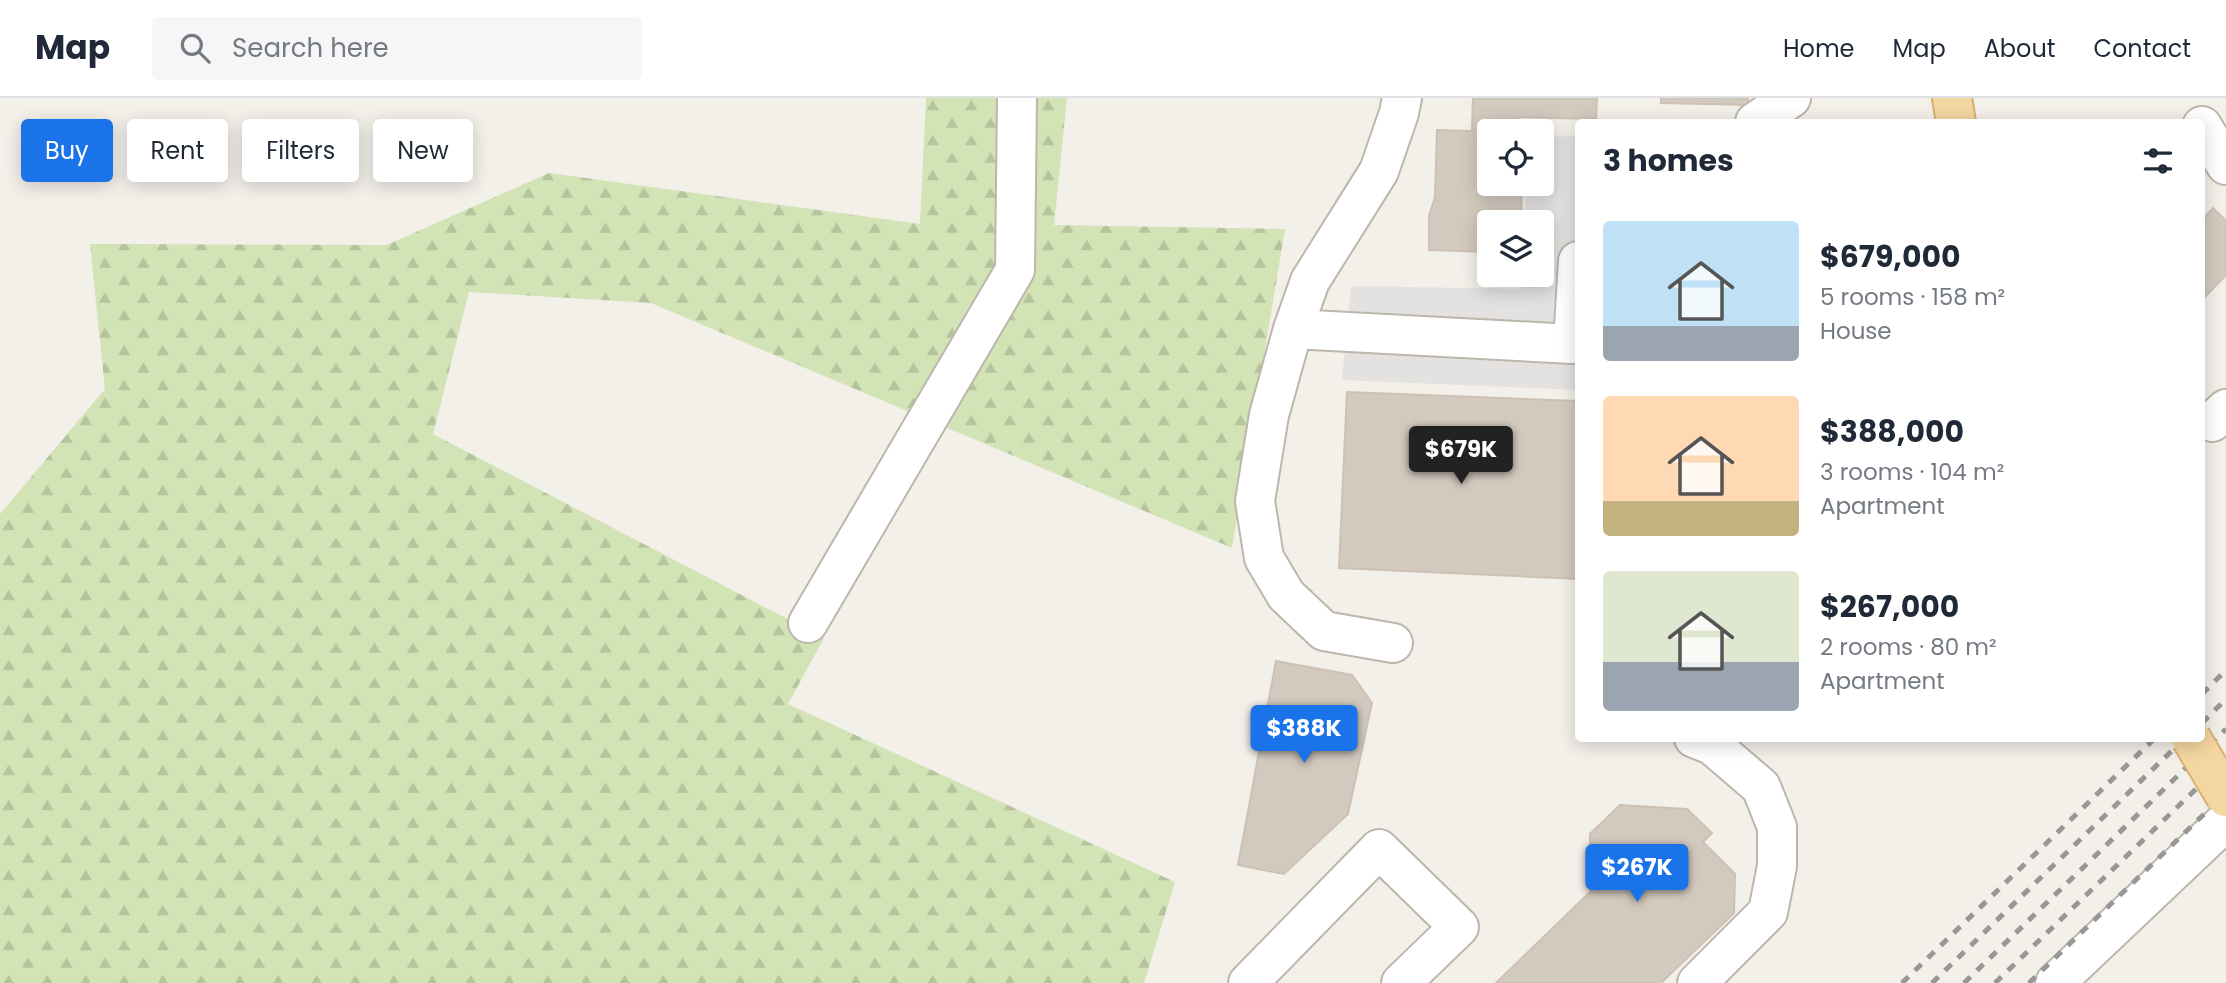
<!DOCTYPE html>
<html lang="en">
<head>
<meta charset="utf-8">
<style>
	:root { --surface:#fff; --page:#f6f6f7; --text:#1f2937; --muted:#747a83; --line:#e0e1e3; --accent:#1a73e8 }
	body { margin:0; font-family:Poppins,sans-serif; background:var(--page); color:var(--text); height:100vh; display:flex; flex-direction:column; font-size:26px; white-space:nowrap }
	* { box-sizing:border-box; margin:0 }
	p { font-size:23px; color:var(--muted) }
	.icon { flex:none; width:38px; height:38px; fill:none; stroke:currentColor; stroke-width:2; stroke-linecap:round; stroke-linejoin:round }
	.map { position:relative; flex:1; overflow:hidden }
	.details { position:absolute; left:1575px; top:21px; width:630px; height:623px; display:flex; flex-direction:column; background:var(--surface); border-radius:7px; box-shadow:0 4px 18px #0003 }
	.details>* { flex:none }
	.guide { position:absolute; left:21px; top:21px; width:665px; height:63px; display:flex; gap:14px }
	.tools { position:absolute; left:1477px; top:21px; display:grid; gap:14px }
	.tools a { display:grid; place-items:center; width:77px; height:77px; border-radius:7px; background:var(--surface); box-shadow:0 4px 18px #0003; font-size:35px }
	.price { position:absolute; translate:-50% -60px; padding:0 16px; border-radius:7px; background:var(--accent); color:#fff; font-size:23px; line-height:46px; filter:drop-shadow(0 2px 4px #0008) }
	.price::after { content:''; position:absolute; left:50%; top:42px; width:21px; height:16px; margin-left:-10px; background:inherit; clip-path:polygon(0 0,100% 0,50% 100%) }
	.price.selected { background:#222; color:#fff }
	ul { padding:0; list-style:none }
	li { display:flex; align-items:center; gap:21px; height:175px; padding:0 28px }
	li span { display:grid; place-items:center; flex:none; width:196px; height:140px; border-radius:7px; color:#555 }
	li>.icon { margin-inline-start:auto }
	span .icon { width:84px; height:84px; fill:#fffc; stroke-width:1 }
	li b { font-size:30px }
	h2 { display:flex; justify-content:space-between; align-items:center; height:84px; padding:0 28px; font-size:30px }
	.tag { padding:0 24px; border-radius:7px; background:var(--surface); box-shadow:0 4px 18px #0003; font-size:24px; line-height:63px }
	.tag.selected { background:var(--accent); color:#fff }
	header { display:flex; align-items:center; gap:42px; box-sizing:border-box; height:98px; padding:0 35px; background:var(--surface); border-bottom:2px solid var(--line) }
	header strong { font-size:33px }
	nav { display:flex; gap:38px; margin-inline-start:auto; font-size:24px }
	.search { width:490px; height:63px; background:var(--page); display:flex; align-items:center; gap:18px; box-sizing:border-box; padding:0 24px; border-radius:7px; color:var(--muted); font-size:26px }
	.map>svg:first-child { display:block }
	.forest { fill:url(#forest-firs) }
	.parking { fill:#e4e2e0 }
	.building { fill:#d3cabf; stroke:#cdc1b3; stroke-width:2 }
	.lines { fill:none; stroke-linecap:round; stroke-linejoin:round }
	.minor-casing { stroke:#bdb6ac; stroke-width:42 }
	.major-casing { stroke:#d8b172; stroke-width:42 }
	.minor { stroke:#fff; stroke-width:38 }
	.major { stroke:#f4d6a0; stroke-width:38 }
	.rail { stroke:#979797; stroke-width:5; stroke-dasharray:9 9; stroke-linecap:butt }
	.major-bridge-casing { stroke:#d8b172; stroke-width:42; stroke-linecap:butt }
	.major-bridge { stroke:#f4d6a0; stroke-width:38 }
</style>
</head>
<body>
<header>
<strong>Map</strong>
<div class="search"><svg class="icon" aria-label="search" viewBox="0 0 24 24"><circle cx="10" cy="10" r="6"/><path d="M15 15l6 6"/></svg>Search here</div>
<nav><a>Home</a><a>Map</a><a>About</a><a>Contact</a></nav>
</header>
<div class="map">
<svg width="2226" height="885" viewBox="0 0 2226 885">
	<defs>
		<pattern id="forest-firs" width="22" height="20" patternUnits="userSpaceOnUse" patternTransform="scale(1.75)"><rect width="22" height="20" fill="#d2e3b6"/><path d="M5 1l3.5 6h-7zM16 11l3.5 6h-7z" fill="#b6c49d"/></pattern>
	</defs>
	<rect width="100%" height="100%" fill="#f3efe9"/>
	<path class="forest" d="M926 0H1067L1054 127 1285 131 1232 450 651 205 469 194 433 336 824 540 788 606 1175 784 1144 885H0V416L105 291 90 146 387 147 549 75 920 126Z"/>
	<path class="parking" d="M1578 38V292L1342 282 1351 188 1521 191 1522 177H1542V124H1525L1527 86H1542V39Z"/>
	<path class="building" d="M1473 0H1597L1596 21 1518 19 1519 33H1489V86H1521L1522 124H1489V154L1429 152V118L1435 99 1437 32 1472 33Z
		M1661 0H1748V7L1661 5Z
		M2213 110 2226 123V177L2202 202V122Z
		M1347 294 1578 303V481L1339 470Z
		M1276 563 1352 577 1372 605 1348 716 1284 776 1238 767Z
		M1620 707 1687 711 1712 735 1703 744 1735 776 1734 815 1661 885H1496L1590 794V736Z"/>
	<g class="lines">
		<g class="minor-casing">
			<path id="minor" d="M1755 24 1791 0
				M2202 28 2226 67
				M1293 231 1573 246 1578 163
				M2212 324 2226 311
				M808 525 1015 172 1017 0
				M1393 545 1324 533 1286 497 1264 460 1255 403 1269 317 1293 231 1310 183 1379 73 1399 15 1402 0
				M1694 640 1712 647 1761 689 1777 729V768L1768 814 1697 885
				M1248 885 1379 751 1459 829 1401 885
				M2055 885 2226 723"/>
		</g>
		<g class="major-casing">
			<path id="major" d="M1952 0 1956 24"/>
		</g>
		<use href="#minor" class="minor"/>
		<use href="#major" class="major"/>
		<path class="rail" d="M2202 596 2226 572
			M2202 625 2226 601
			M1902 885 2155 640
			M1932 885 2185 640
			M1964 885 2226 631
			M1995 885 2226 662
			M2029 885 2226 695"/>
		<g class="major-bridge-casing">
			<path id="major-bridge" d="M2191 640 2226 699"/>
		</g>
		<use href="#major-bridge" class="major-bridge"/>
	</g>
</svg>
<div class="tools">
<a><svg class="icon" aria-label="locate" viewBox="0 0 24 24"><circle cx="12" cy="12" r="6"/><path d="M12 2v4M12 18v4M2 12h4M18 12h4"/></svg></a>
<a><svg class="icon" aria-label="layers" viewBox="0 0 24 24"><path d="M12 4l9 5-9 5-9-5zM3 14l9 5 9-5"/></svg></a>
</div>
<b class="price selected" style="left:1461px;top:388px">$679K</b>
<b class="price" style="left:1304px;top:667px">$388K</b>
<b class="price" style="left:1637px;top:806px">$267K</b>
<div class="guide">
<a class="tag selected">Buy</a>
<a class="tag">Rent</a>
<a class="tag">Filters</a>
<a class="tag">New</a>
</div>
<section class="details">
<h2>3 homes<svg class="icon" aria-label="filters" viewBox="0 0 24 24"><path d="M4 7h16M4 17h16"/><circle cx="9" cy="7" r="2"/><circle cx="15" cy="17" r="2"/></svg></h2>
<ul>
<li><span style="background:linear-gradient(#bfe0f5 75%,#9aa5b1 0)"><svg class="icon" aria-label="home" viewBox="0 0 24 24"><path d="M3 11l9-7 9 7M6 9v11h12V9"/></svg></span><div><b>$679,000</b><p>5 rooms · 158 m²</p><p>House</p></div></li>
<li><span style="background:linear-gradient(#ffd9b3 75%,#c2b280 0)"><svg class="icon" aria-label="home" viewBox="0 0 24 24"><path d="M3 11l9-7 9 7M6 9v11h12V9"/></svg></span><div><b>$388,000</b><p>3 rooms · 104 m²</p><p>Apartment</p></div></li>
<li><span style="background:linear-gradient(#dfe7d0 65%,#9aa5b1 0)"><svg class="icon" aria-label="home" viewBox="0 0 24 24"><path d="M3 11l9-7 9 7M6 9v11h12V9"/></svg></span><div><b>$267,000</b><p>2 rooms · 80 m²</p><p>Apartment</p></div></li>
</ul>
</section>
</div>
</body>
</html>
